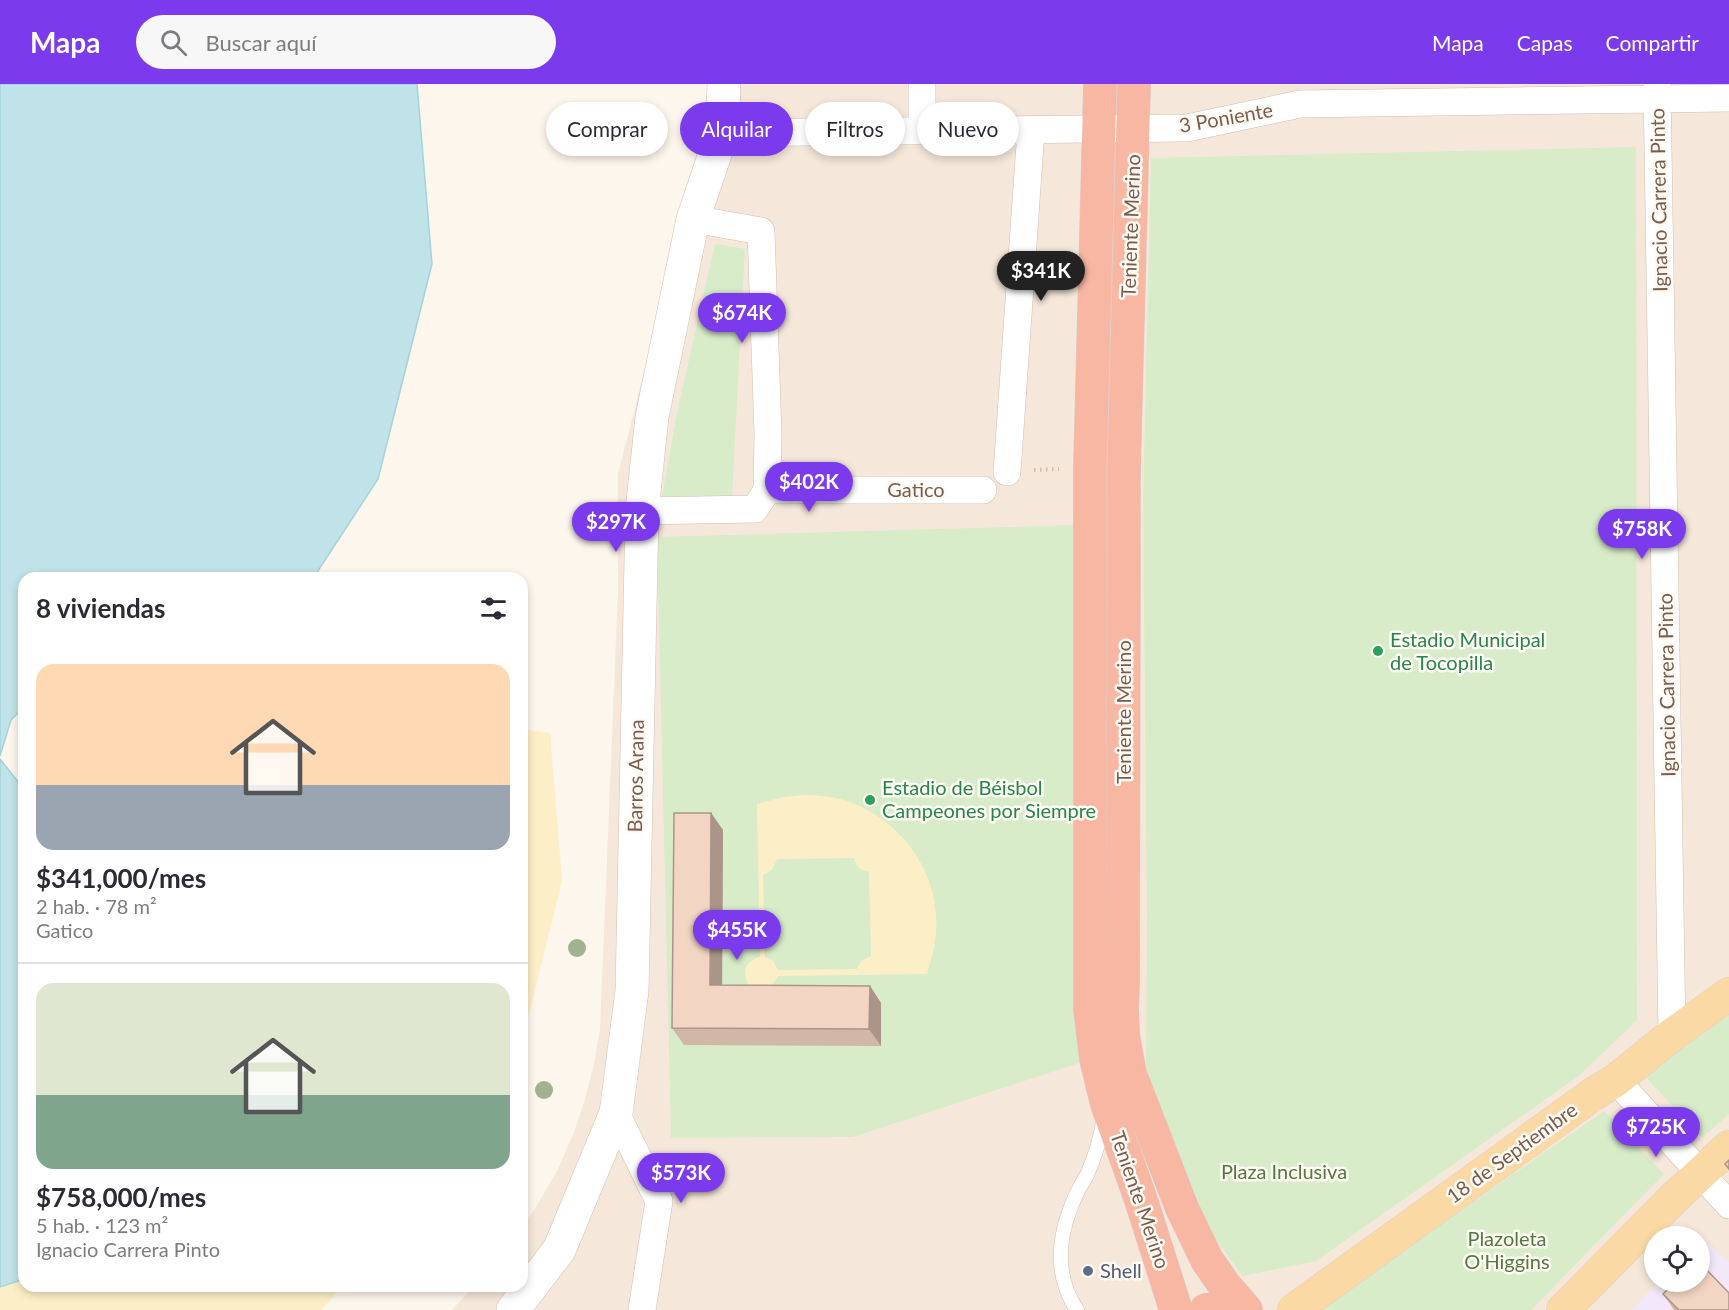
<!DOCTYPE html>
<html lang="es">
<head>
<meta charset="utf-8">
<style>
	:root { --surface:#fff; --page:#f7f7f7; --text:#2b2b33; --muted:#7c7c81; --line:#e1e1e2; --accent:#7c3aed }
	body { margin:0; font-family:Lato,sans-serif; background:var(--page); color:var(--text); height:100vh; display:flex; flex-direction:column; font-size:22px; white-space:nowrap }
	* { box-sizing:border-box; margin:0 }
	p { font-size:20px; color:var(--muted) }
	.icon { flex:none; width:33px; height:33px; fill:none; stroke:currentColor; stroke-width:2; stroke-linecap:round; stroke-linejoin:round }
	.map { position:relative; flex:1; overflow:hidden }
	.side { position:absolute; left:18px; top:488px; width:510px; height:720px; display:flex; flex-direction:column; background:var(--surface); border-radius:18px; box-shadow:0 3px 9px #0003 }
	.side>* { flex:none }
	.guide { position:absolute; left:546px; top:18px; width:570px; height:54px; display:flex; gap:12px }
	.controls { position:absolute; left:1644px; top:1142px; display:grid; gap:12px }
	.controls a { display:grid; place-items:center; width:66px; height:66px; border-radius:50%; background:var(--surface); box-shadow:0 3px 9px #0003; font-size:30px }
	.price { position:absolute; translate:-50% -51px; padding:0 14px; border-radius:21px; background:var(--accent); color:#fff; font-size:20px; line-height:39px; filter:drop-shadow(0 2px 3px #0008) }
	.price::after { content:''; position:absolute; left:50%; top:36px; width:18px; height:14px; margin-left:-9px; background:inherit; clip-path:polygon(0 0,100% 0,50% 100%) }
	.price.current { background:#222; color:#fff }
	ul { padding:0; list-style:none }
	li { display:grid; align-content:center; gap:12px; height:318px; padding:0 18px }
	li+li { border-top:2px solid var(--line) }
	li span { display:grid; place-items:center; height:186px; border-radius:18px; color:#555 }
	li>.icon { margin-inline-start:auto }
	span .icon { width:108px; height:108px; fill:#fffc; stroke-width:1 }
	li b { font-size:26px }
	h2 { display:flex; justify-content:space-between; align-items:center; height:72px; padding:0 18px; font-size:26px }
	.pill { padding:0 21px; border-radius:27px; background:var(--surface); box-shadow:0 3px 9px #0003; font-size:21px; line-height:54px }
	.pill.current { background:var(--accent); color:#fff }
	header { display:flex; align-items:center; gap:36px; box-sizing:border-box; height:84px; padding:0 30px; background:var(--accent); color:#fff }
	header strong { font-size:28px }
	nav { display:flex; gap:33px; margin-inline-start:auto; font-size:21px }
	.search { width:420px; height:54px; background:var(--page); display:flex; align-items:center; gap:15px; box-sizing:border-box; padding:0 21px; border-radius:33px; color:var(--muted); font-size:22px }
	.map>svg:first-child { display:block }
	.residential { fill:#f5e8da; fill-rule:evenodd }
	.education { fill:#f3e8fa }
	.green { fill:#d8ecc9 }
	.sand { fill:#fcefc7; fill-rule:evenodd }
	.water { fill:#bfe3e8; stroke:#a5d3da; stroke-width:1.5 }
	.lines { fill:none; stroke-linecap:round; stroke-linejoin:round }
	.lane-casing { stroke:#d1beb0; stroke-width:15 }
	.street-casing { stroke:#d1beb0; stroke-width:28 }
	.secondary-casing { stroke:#d6c0b0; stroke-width:34 }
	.primary-casing { stroke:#dad1cd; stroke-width:34 }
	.highway-casing { stroke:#dad1cd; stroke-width:34 }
	.path { stroke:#d9b8a5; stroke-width:4; stroke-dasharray:1.5 4.5; stroke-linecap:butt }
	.lane { stroke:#fff; stroke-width:14 }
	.street { stroke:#fff; stroke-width:27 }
	.secondary { stroke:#fff; stroke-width:33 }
	.primary { stroke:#fbd9a5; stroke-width:33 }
	.highway { stroke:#f7b7a3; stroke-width:33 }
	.tree { fill:#a0b28e }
	.wall { fill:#d1b7a8 }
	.shaded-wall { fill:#aa9588 }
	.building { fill:#f3d5c3; stroke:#aa9588; stroke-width:1.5 }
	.leisure-dot { fill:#2e9e5b; stroke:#fffaf3; stroke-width:2 }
	.service-dot { fill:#5c6f8a; stroke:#fffaf3; stroke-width:2 }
	.labels { text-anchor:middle; stroke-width:5; stroke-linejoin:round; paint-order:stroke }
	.street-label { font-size:20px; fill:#7a5c4d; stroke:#fffaf3 }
	.leisure-label { font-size:20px; fill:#27864d; stroke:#fffaf3; text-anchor:start }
	.park-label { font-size:20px; fill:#537a41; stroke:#fffaf3 }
	.service-label { font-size:20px; fill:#4e5e75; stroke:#fffaf3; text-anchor:start }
</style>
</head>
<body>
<header>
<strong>Mapa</strong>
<div class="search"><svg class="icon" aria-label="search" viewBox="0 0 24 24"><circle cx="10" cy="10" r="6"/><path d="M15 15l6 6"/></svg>Buscar aquí</div>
<nav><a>Mapa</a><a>Capas</a><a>Compartir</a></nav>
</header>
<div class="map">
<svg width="1729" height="1226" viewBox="0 0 1729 1226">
	<rect width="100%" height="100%" fill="#fdf6ec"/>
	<path class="residential" d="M707 0H1729V1226H452L474 1202H522V1143L536 1123 557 1087 574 1048 585 1015 594 980 600 945 618 507V390L705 47ZM1654 1152H1700V1197H1654Z"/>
	<path class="education" d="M1703 1155 1729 1179V1226H1631L1661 1197H1700V1159Z"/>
	<path class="green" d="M1636 63 1637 936 1580 991 1316 1177 1243 1192 1210 1148 1146 997 1147 830 1143 414 1151 74Z
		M715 160 745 165 732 413 662 412 678 324Z
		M1077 441 1079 979 853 1053 671 1054 657 453Z
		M1729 931V1030L1702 1054 1644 991Z
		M1604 1027 1664 1090 1531 1226H1318Z"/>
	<path class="sand" d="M522 645 550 649 562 796 522 959Z
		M801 711C817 711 832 712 847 717 902 736 941 790 936 849 935 863 931 876 927 890L778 892 772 902H749C741 888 746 876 760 873L757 720 779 714ZM854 774C857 783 860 786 869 788L871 872 861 877 857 885 778 886 773 877 765 873 763 791 772 786 777 775Z
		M24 1195V1202H343L321 1226H0V1203Z"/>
	<path class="water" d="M0 0H417L432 180 378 395 314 493 24 494V623L11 636 0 672Z
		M0 675 24 705V1195L0 1203Z"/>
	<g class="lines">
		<g class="lane-casing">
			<path id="lane" d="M1077 1226C1053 1190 1058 1150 1076 1111 1079 1104 1083 1098 1087 1091 1095 1073 1101 1053 1104 1033"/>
		</g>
		<g class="street-casing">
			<path id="street" d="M922 0V47
				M1657 0 1672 951
				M722 49 1187 44 1300 20 1729 14
				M693 135 761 147 768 350 767 406
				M1007 388 1031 46
				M642 427 755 425 767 406H983
				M1616 996 1729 1121
				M616 1029 659 1117 642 1226"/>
		</g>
		<g class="secondary-casing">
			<path id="secondary" d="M513 1226 559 1166 616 1029 632 907 642 427 652 333 693 135 722 49 724 0"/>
		</g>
		<g class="primary-casing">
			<path id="primary" d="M1294 1226 1592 1011 1616 996 1672 951 1729 910
				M1563 1226 1674 1114 1729 1063"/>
		</g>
		<g class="highway-casing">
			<path id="highway" d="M1100 0 1090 384V925L1096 975 1107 1020 1141 1116 1176 1226
				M1134 0 1124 383 1123 898 1122 925 1123 951 1130 990 1182 1124 1207 1176 1225 1202 1246 1226
				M1206 1226 1215 1224 1235 1226"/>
		</g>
		<path class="path" d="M1034 386 1059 385"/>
		<use href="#lane" class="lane"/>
		<use href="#street" class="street"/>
		<use href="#secondary" class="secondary"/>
		<use href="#primary" class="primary"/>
		<use href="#highway" class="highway"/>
	</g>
	<g class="tree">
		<circle cx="577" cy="864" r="9"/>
		<circle cx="544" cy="1006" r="9"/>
	</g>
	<path class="wall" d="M711 729 723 746 722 901 870 902 881 919V962L684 961 672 944Z
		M1663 1210 1729 1226H1674Z"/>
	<path class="shaded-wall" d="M711 729 723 746 722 918 710 901Z
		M870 902 881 919V962L869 945Z"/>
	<path class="building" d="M674 729H711L710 901 870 902 869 945 672 944Z
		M1729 1076V1085L1725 1080Z
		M1700 1179 1729 1209V1226H1679L1663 1210 1676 1197H1700Z"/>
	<g class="leisure-dot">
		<circle cx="1378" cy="567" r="6"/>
		<circle cx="870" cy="716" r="6"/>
	</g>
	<circle class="service-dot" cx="1088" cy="1187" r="6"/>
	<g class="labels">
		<g class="street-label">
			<text transform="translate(1226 34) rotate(-10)" y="7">3 Poniente</text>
			<text transform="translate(1659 116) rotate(-91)" y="7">Ignacio Carrera Pinto</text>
			<text transform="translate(1131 142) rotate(-88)" y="7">Teniente Merino</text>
			<text x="916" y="413">Gatico</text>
			<text transform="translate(1667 601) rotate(-91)" y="7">Ignacio Carrera Pinto</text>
			<text transform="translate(1124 628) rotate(-90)" y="7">Teniente Merino</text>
			<text transform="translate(636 692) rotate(-89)" y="7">Barros Arana</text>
			<text transform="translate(1512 1069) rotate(-36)" y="7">18 de Septiembre</text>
			<text transform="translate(1140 1116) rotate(71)" y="7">Teniente Merino</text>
		</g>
		<g class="leisure-label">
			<text x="1390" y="563">Estadio Municipal<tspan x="1390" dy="23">de Tocopilla</tspan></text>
			<text x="882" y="711">Estadio de Béisbol<tspan x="882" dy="23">Campeones por Siempre</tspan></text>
		</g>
		<g class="park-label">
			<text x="1284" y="1095">Plaza Inclusiva</text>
			<text x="1507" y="1162">Plazoleta<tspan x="1507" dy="23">O'Higgins</tspan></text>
		</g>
		<g class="service-label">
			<text x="1100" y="1194">Shell</text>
		</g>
	</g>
</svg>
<div class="controls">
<a><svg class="icon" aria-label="locate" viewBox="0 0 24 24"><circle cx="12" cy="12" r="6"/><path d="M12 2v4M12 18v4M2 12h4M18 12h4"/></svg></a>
</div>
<b class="price current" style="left:1041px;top:218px">$341K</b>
<b class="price" style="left:742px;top:260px">$674K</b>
<b class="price" style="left:809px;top:429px">$402K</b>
<b class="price" style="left:616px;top:469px">$297K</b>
<b class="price" style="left:1642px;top:476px">$758K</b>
<b class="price" style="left:737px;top:877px">$455K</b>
<b class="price" style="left:1656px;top:1074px">$725K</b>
<b class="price" style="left:681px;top:1120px">$573K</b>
<div class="guide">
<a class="pill">Comprar</a>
<a class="pill current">Alquilar</a>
<a class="pill">Filtros</a>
<a class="pill">Nuevo</a>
</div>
<section class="side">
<h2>8 viviendas<svg class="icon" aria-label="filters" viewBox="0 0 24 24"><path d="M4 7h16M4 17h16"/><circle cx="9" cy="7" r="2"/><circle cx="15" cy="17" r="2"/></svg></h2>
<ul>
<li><span style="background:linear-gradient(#ffd9b3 65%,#9aa5b1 0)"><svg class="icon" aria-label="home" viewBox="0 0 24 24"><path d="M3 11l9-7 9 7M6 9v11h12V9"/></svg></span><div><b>$341,000/mes</b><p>2 hab. · 78 m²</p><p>Gatico</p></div></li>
<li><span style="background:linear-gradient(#dfe7d0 60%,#7fa58c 0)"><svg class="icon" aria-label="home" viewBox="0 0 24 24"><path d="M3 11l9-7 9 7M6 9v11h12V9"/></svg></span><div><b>$758,000/mes</b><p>5 hab. · 123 m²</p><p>Ignacio Carrera Pinto</p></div></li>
</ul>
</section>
</div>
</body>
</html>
